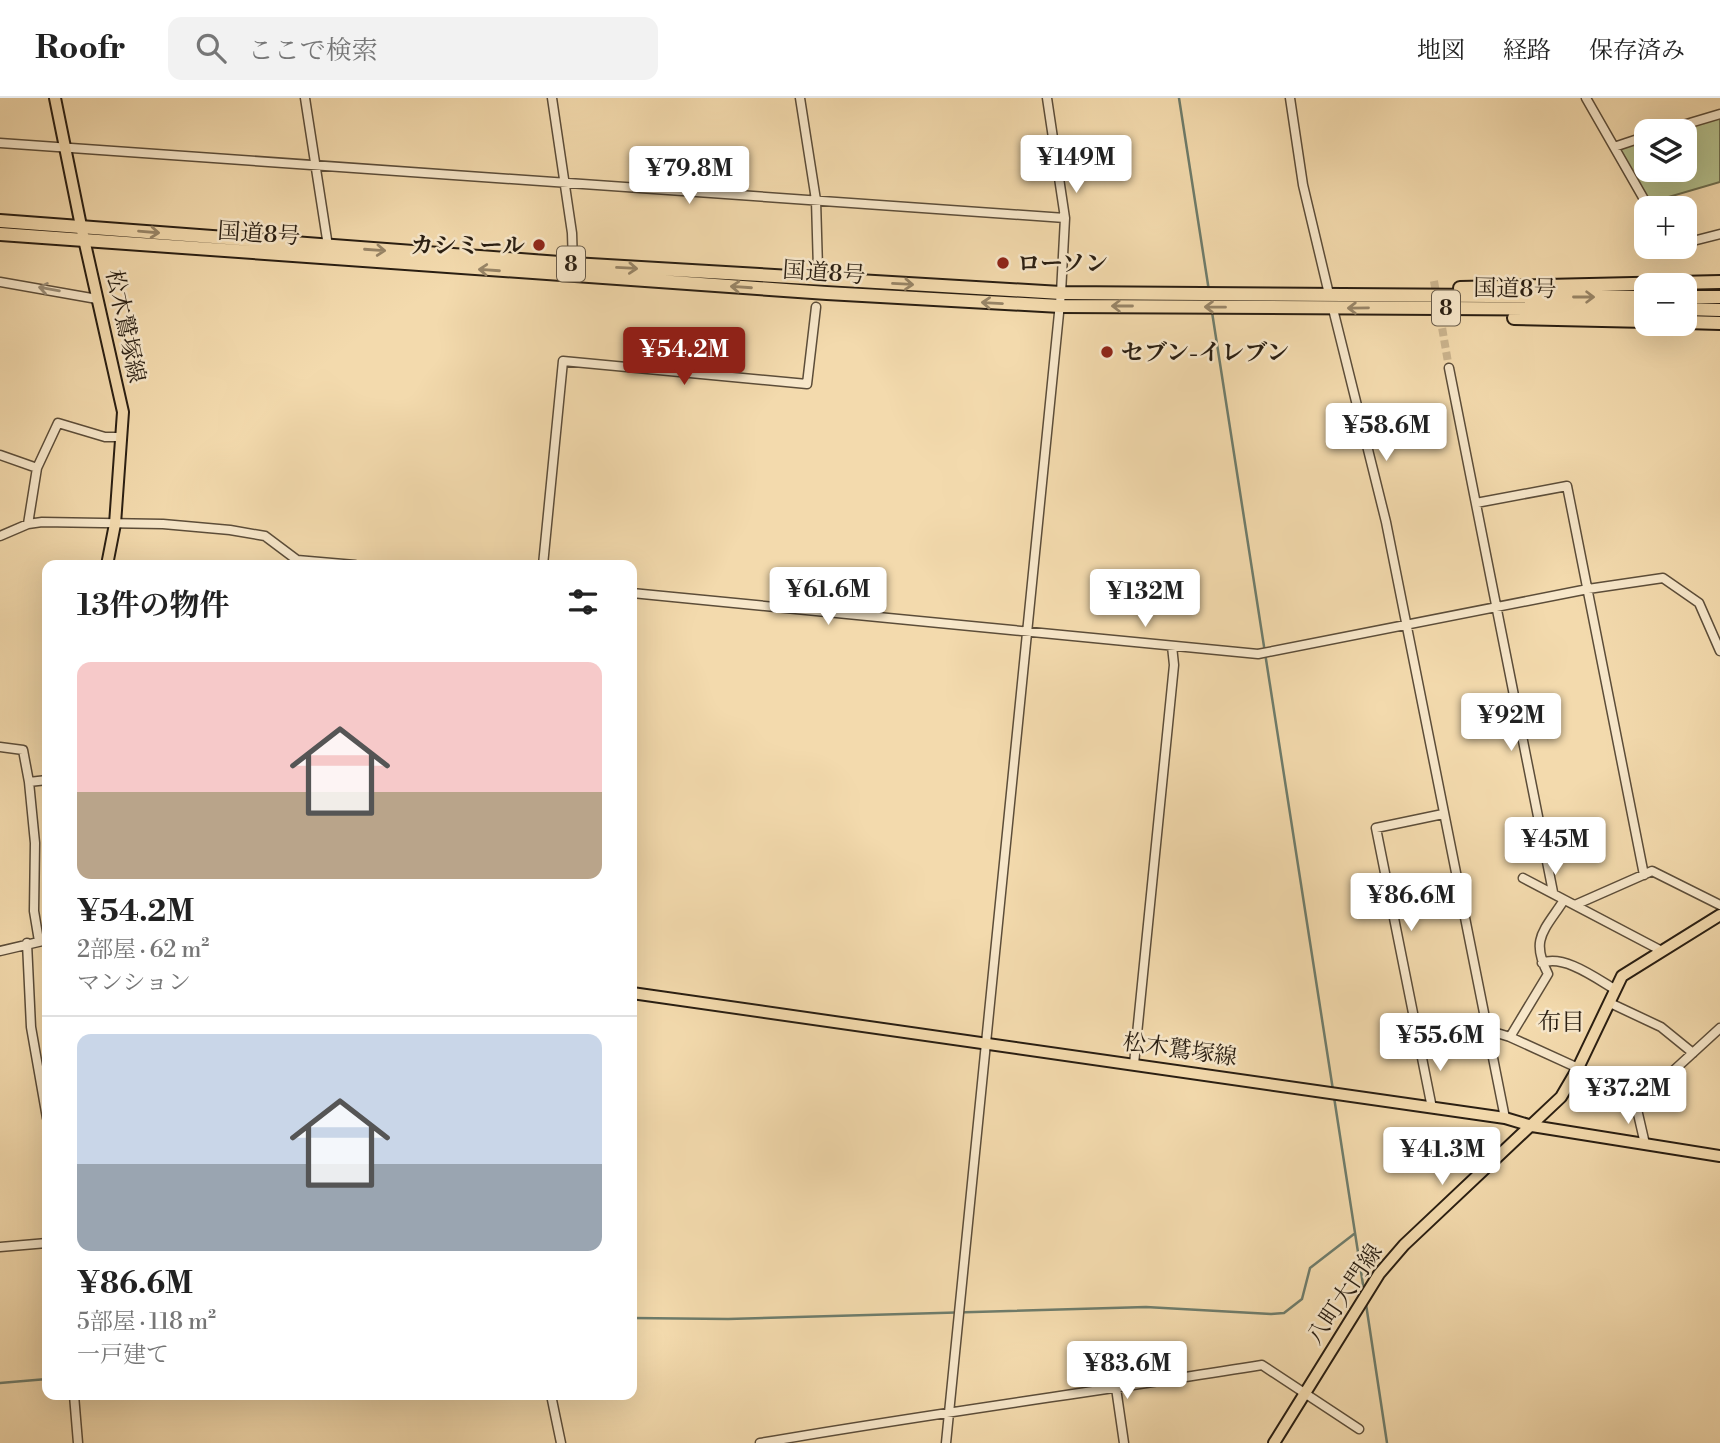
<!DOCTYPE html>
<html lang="ja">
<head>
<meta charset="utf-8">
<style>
	:root { --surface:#fff; --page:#f2f2f2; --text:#222; --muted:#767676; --line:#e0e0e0; --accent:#8f2418 }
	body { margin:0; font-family:"Libre Bodoni","Noto Serif JP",serif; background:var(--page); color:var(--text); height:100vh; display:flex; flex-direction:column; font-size:26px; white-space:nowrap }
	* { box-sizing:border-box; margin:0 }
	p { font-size:23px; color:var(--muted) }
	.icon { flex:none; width:38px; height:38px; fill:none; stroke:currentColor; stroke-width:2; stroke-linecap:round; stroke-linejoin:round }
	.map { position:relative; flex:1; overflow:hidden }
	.drawer { position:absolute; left:42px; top:462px; width:595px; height:840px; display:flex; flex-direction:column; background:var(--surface); border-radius:14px; box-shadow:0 7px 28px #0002 }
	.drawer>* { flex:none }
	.buttons { position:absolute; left:1634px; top:21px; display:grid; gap:14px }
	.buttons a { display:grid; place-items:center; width:63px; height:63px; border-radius:14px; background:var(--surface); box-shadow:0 7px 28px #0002; font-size:35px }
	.price { position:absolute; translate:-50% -60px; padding:0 16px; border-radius:7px; background:#fff; color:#222; font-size:23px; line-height:46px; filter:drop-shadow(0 2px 4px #0008) }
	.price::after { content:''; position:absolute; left:50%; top:42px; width:21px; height:16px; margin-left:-10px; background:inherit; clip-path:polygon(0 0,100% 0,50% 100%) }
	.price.current { background:var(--accent); color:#fff }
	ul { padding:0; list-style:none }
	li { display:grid; align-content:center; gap:14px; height:371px; padding:0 35px }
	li+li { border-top:2px solid var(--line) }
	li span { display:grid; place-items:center; height:217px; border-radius:14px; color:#555 }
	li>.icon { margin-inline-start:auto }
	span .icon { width:126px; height:126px; fill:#fffc; stroke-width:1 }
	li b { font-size:30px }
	h2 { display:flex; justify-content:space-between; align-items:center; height:84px; padding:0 35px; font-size:30px }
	header { display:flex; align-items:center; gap:42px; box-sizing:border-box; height:98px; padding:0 35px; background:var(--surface); border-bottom:2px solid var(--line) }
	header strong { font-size:33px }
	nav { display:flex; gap:38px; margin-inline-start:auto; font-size:24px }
	.search { width:490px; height:63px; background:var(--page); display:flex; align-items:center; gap:18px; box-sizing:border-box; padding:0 24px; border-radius:14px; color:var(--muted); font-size:26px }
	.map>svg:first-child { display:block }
	.park { fill:#b6c18d; stroke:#707050; stroke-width:2 }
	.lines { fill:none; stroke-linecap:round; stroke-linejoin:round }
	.stream { stroke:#6e7c6b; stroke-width:2.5 }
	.minor-tunnel { stroke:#cbb48e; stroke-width:8; stroke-dasharray:8 4; stroke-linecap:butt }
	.minor-casing { stroke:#5c4d39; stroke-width:11 }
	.major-casing { stroke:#291e12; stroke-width:14 }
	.highway-casing { stroke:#291e12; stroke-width:16 }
	.minor { stroke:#f7e7ca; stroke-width:8 }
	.major { stroke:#f3daad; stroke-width:10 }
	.highway { stroke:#f3daad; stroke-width:12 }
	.oneway { stroke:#988567 }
	.oneway2 { stroke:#9a8d77 }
	.poi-dot { fill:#8f2418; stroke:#f7e7ca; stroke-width:2.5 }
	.labels { text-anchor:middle; stroke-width:5; stroke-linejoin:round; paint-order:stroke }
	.shield { fill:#f7e7ca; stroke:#675a49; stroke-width:2 }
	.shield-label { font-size:21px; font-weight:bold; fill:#291e12 }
	.street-label { font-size:23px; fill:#291e12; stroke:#f7e7ca }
	.poi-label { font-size:23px; font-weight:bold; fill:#291e12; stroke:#f7e7ca; text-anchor:start }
	.neighbourhood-label { font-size:24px; fill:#291e12; stroke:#f7e7ca }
</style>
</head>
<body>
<header>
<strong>Roofr</strong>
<div class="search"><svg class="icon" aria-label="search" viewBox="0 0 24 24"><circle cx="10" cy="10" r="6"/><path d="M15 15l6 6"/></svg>ここで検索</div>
<nav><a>地図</a><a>経路</a><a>保存済み</a></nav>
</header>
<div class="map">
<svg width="1720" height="1345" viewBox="0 0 1720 1345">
	<rect width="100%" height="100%" fill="#f3daad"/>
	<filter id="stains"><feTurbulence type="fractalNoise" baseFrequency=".00286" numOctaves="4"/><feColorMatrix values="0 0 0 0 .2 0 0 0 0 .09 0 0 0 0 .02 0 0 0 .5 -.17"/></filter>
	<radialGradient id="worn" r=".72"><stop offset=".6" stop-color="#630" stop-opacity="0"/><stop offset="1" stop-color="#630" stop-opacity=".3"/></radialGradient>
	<path class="park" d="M1720 19V84L1648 105 1618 50 1647 41V72H1685V33H1672Z"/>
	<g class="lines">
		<path class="stream" d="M1179 0 1209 193
			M1212 214 1333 992
			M1334 999 1364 1193
			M1366 1206 1387 1345
			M632 1220 728 1221 1146 1209 1271 1216 1284 1215 1302 1201 1310 1170 1354 1136
			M0 1285 47 1281"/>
		<path class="minor-tunnel" d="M1434 183 1449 270"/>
		<g class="minor-casing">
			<path id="minor" d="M305 0 328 148
				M552 0 572 135 573 166
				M800 0 816 102 818 171
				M1290 0 1303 87 1329 196
				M1586 0 1649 110
				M1663 33 1720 16
				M0 45 1065 120
				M1614 49 1647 38
				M1685 145 1720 136
				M0 184 97 201
				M1333 211 1386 424 1505 1020
				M1449 270 1553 794
				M0 357 37 370
				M1476 405 1567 388 1644 777
				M28 426 37 370 58 325 105 339H122
				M0 438 28 426 42 424 163 426 230 432 265 438 297 462 355 467
				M543 467 563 263 807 286 816 209
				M632 495 1258 556 1588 491 1663 480 1699 505 1720 553
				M0 649 23 652 29 684
				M1523 780 1660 852
				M1564 802C1544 833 1530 841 1548 876L1510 939 1578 970
				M1575 807 1652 773 1720 807
				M39 843 34 813 35 745 29 684 47 682
				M27 845 31 929 47 1020
				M0 853 47 842
				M1542 865C1564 856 1597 881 1616 892
				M1610 905 1661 929 1693 955
				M1487 932 1510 939
				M1419 946 1487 933
				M1134 966 1174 567 1172 548
				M1432 1010 1376 730 1443 716
				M1645 1046 1636 1007 1720 930
				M0 1149 47 1145
				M1116 1290 1124 1345
				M74 1297 78 1345
				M551 1297 561 1345
				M760 1345C927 1316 1095 1294 1262 1267L1359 1331
				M946 1345 1061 195 1065 120 1047 0"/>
		</g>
		<g class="major-casing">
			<path id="major" d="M55 0 81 128 123 314 115 426 107 467
				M632 895 1505 1020 1532 1028 1720 1058
				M1274 1345 1379 1176 1404 1147 1561 999 1578 970 1622 878 1720 817"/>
		</g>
		<g class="highway-casing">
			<path id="highway" d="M0 123 573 166 1061 195 1647 199
				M0 136 827 195 1060 208 1647 211
				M1460 190 1720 184
				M1685 199H1720
				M1685 211 1720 212
				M1514 220 1647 223
				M1685 224 1720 225"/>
		</g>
		<use href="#minor" class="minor"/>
		<use href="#major" class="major"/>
		<use href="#highway" class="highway"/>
	</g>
	<defs><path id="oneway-shaft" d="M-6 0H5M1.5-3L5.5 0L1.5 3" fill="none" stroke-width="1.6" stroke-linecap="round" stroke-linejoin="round" transform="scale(1.75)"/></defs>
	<g class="oneway">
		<use href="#oneway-shaft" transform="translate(149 134) rotate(5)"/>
		<use href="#oneway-shaft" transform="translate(375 152) rotate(4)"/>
		<use href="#oneway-shaft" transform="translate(627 170) rotate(3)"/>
		<use href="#oneway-shaft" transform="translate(489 172) rotate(-176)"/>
		<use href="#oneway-shaft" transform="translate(903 186) rotate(3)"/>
		<use href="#oneway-shaft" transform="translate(741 189) rotate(-176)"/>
		<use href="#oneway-shaft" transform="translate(1584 199)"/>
		<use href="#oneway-shaft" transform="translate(992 205) rotate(-177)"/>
		<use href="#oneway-shaft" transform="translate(1122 208) rotate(180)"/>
		<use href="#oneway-shaft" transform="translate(1215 209) rotate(-179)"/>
		<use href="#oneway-shaft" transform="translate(1358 210) rotate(179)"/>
	</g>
	<use class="oneway2" href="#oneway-shaft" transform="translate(49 191) rotate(-170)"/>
	<g class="poi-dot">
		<circle cx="539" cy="147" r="7"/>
		<circle cx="1003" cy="165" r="7"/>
		<circle cx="1107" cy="254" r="7"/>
	</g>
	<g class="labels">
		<g class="shield">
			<rect x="557" y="148.5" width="28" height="35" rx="5"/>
			<rect x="1432" y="192.5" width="28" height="35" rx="5"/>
		</g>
		<g class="shield-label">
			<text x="571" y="173">8</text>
			<text x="1446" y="217">8</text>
		</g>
		<g class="street-label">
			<text transform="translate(259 135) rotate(4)" y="8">国道8号</text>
			<text transform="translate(824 174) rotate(4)" y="8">国道8号</text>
			<text transform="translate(1515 190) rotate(1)" y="8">国道8号</text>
			<text transform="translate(126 228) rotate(78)" y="8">松木鷲塚線</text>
			<text transform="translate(1180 951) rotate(8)" y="8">松木鷲塚線</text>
			<text transform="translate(1344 1196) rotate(-56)" y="8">八町大門線</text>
		</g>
		<g class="poi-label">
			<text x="525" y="155" text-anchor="end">カシミール</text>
			<text x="1017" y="173">ローソン</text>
			<text x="1121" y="262">セブン-イレブン</text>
		</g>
		<g class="neighbourhood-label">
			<text x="1561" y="932">布目</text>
		</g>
	</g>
	<rect width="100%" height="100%" filter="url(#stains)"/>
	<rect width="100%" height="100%" fill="url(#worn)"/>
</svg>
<div class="buttons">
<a><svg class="icon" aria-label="layers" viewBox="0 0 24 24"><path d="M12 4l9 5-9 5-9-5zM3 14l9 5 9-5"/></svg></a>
<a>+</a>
<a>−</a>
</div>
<b class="price" style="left:1076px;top:97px">¥149M</b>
<b class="price" style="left:689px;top:108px">¥79.8M</b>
<b class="price current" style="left:684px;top:289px">¥54.2M</b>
<b class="price" style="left:1386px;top:365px">¥58.6M</b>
<b class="price" style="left:828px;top:529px">¥61.6M</b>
<b class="price" style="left:1145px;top:531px">¥132M</b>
<b class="price" style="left:1511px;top:655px">¥92M</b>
<b class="price" style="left:1555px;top:779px">¥45M</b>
<b class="price" style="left:1411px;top:835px">¥86.6M</b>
<b class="price" style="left:1440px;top:975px">¥55.6M</b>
<b class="price" style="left:1628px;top:1028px">¥37.2M</b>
<b class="price" style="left:1442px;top:1089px">¥41.3M</b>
<b class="price" style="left:1127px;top:1303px">¥83.6M</b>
<section class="drawer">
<h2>13件の物件<svg class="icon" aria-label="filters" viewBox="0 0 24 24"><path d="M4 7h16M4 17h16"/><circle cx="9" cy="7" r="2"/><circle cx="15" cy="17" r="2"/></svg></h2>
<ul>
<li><span style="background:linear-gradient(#f6c9c9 60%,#b9a48a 0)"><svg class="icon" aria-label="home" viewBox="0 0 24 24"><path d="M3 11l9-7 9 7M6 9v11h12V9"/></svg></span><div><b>¥54.2M</b><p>2部屋 · 62 m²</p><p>マンション</p></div></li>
<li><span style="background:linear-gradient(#c9d6e8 60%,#9aa5b1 0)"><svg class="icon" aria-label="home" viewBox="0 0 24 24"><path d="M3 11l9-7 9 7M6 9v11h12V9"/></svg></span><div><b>¥86.6M</b><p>5部屋 · 118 m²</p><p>一戸建て</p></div></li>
</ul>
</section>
</div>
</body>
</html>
